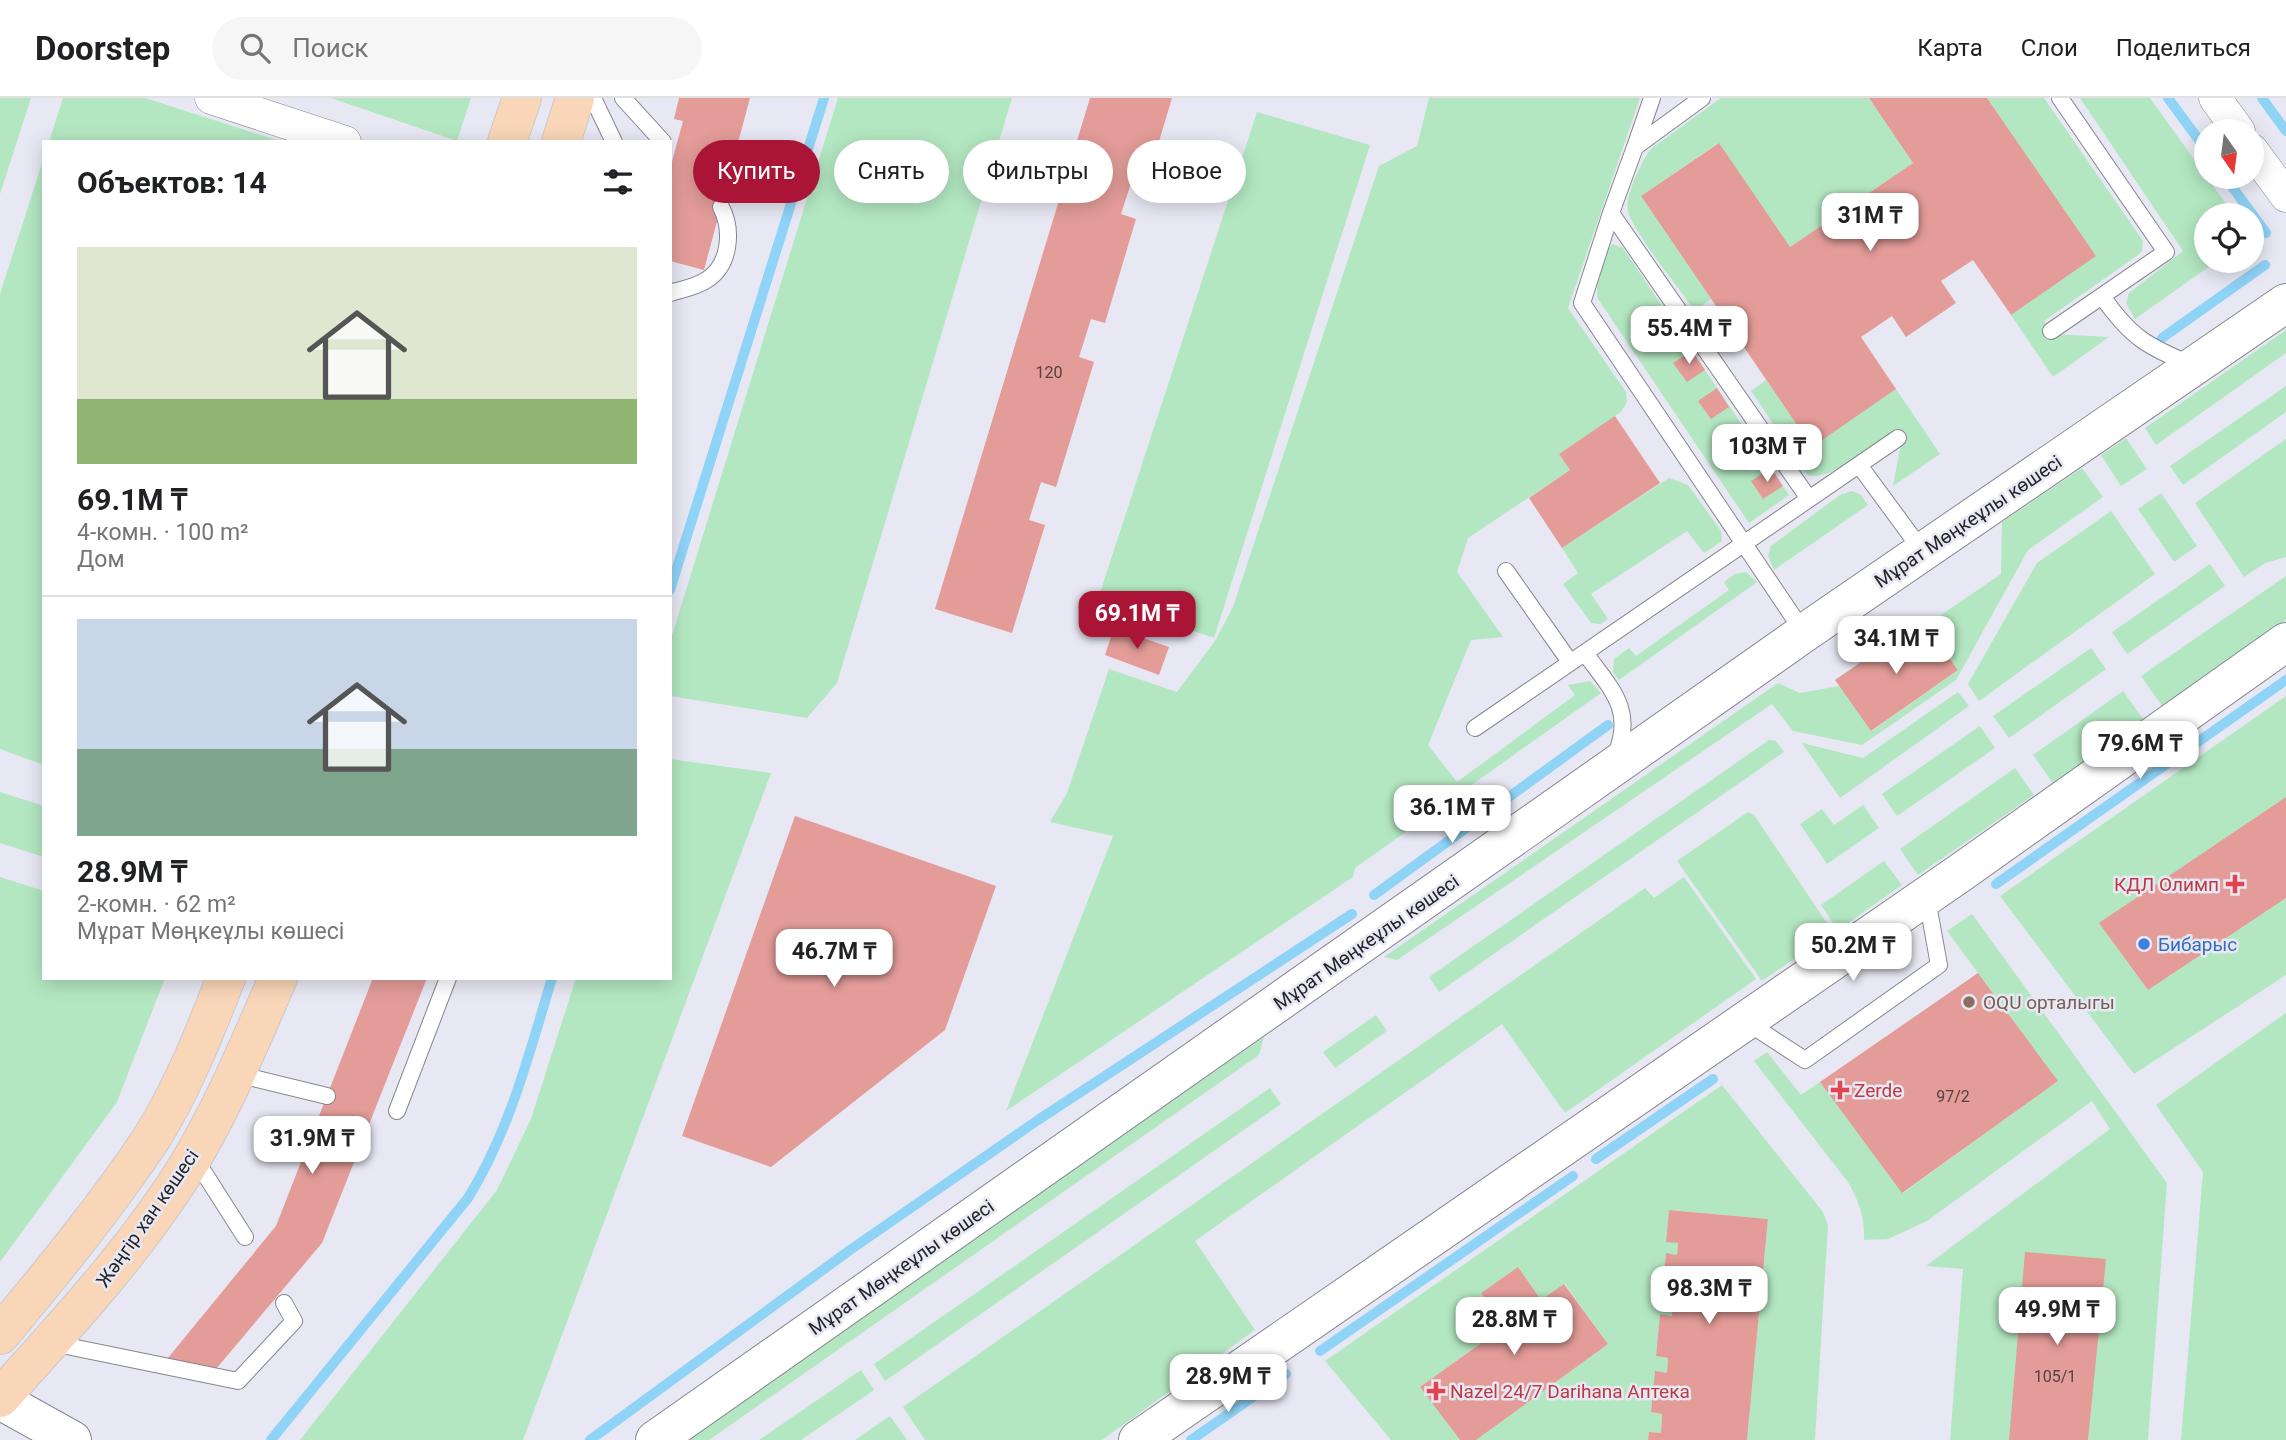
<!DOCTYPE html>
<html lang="ru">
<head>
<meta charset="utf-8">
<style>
	:root { --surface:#fff; --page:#f6f6f6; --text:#202124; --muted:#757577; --line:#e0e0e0; --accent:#aa1437 }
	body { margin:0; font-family:Roboto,sans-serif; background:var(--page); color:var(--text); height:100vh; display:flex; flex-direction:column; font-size:26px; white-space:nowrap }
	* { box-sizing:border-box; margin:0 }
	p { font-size:23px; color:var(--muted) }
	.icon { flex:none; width:38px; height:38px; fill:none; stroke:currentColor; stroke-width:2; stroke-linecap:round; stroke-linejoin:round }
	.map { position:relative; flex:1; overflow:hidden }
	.drawer { position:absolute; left:42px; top:42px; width:630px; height:840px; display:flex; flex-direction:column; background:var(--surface); border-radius:0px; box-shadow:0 4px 18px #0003 }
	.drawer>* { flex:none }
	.banner { position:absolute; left:693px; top:42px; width:665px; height:63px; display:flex; gap:14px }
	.needle { width:46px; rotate:166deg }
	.controls { position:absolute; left:2194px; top:21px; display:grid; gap:14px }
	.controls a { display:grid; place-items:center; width:70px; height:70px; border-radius:50%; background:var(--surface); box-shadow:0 4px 18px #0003; font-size:35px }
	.price { position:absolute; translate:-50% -60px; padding:0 16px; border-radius:14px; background:#fff; color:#222; font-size:23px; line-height:46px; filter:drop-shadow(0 2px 4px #0008) }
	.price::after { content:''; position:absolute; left:50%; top:42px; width:21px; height:16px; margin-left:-10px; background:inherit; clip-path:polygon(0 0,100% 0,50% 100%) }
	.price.current { background:var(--accent); color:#fff }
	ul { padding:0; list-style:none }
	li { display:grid; align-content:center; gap:14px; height:371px; padding:0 35px }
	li+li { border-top:2px solid var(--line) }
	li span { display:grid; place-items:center; height:217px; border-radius:0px; color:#555 }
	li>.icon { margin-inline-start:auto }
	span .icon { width:126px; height:126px; fill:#fffc; stroke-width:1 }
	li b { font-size:30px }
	h2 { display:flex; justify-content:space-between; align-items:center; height:84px; padding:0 35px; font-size:30px }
	.tag { padding:0 24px; border-radius:32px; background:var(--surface); box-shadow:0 4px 18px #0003; font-size:24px; line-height:63px }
	.tag.current { background:var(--accent); color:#fff }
	header { display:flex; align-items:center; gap:42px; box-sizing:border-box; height:98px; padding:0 35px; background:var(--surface); border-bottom:2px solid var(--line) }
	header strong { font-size:33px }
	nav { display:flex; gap:38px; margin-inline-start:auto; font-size:24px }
	.search { width:490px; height:63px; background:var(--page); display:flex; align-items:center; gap:18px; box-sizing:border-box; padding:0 24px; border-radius:38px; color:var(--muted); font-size:26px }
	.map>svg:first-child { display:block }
	.green { fill:#b3e7c1 }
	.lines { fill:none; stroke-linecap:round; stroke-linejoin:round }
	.stream { stroke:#8fd3f7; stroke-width:10 }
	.building { fill:#e39c98 }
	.lane-casing { stroke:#868690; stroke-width:18 }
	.street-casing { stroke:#868690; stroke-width:33 }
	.secondary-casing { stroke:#868690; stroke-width:40 }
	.primary-casing { stroke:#cacacb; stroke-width:40 }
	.lane { stroke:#fff; stroke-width:16 }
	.street { stroke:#fff; stroke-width:32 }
	.secondary { stroke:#fff; stroke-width:38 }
	.primary { stroke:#f9d6b8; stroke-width:38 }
	.health-dot { fill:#e0444e; stroke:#e7e8f3; stroke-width:2.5 }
	.shop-dot { fill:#3f7fe0; stroke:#e7e8f3; stroke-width:2.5 }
	.education-dot { fill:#8d6e63; stroke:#e7e8f3; stroke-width:2.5 }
	.labels { text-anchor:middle; stroke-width:5; stroke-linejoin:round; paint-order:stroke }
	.number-label { font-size:16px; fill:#544244 }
	.street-label { font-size:19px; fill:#242428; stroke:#e7e8f3 }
	.health-label { font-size:19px; fill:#be3a42; stroke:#e7e8f3; text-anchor:start }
	.shop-label { font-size:19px; fill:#366cbe; stroke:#e7e8f3; text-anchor:start }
	.education-label { font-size:19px; fill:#785e54; stroke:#e7e8f3; text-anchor:start }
</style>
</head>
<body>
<header>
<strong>Doorstep</strong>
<div class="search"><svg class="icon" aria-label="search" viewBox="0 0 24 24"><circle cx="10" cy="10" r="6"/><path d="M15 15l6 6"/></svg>Поиск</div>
<nav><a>Карта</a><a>Слои</a><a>Поделиться</a></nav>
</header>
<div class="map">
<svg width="2286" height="1342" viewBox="0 0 2286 1342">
	<rect width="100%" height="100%" fill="#e7e8f3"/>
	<path class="green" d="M0 0H31L0 96Z
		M63 0H145L283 44H49Z
		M331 0H471L457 43Z
		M838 0H1012L837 585 807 620 670 598V544Z
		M1429 0H1640L1568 210 1626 294 1627 304 1621 314 1559 356 1570 372 1468 440 1457 474 1503 539 1471 542 1428 647 1457 684 1575 597 1568 587 1590 583 1601 595 1355 770 1353 779 1006 1013 1113 738 1050 724 1067 695 1109 571 1177 594 1215 543 1233 509 1379 68 1417 48Z
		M1721 0H1869L1913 65 1790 149 1718 45 1641 98 1711 201 1695 213C1679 190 1635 136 1628 114 1624 100 1642 61 1652 50Z
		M1987 0H2044L2143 143 2142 153 2138 157 2044 223 2054 236 2109 239 2053 279 2011 217 2095 158Z
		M2080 0H2150L2234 117H2207V163H2217L2135 221 2126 205 2129 195 2183 153Z
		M1257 14 1370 47 1214 540 1098 501Z
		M44 59V667L0 651V196Z
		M1613 146 1623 150 1789 397 1749 425 1598 201C1594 187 1601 154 1613 146Z
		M2286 232V255L2156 347 2145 330Z
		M1766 282 1812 348 1896 291 1940 356 1893 388 1901 345 1893 333C1874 346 1831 384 1808 377L1751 293Z
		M2286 288V314L2183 387 2170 368Z
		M2126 340 2147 371 2121 388 2101 357Z
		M2286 341V459L2265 465 2244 479 2195 405Z
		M2082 370 2103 399 2028 452 1956 582 1862 647 1793 633 1772 606 1397 862 1384 859 1778 585 1800 595 1839 588 1872 633 1958 572 1925 528 2001 476 2002 424Z
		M1669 380 1688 387 1721 433 1722 443 1704 455 1687 433 1591 496 1608 521 1600 526 1591 525 1563 486 1578 475 1562 450Z
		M1852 393 1861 397 1868 407 1774 472 1768 458 1771 448 1840 397Z
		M2161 395 2197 448 2174 464 2138 411Z
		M2111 413 2155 476 1979 603 1968 586 2037 465Z
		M2210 466 2225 488 2127 556 2112 534Z
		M1746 474 1757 484 1619 582 1613 574 1614 561 1629 550 1636 558 1729 492 1724 484 1735 476Z
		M2286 478V522L2162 608 2141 578Z
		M2091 550 2106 571 2009 640 1993 618Z
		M2123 593 2143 621 2053 685 2033 657Z
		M1958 594 1969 608 1840 700 1802 645 1863 660Z
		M2286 598V699L2100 825 2148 892 2286 800V877L2134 976 2000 798Z
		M1980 628 1995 650 1897 718 1882 696Z
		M1769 642 1776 643 1784 654 1439 894 1429 879Z
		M670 661 771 675 523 1342H300L497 1092 531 1021 576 880H670Z
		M2015 670 2034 697 1918 777 1900 751Z
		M0 694 44 708V759L0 745Z
		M1863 707 1879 730 1827 766 1800 726 1822 711 1834 727Z
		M1748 714 1754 717 1833 834 1762 883 1677 763Z
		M1884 763 1902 787 1838 832 1821 807Z
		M0 779 44 793V880H165L117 1004 0 1164Z
		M1684 779 1756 881 1565 1015 1502 926 1195 1143 1255 1232 1102 1342H925L903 1309 1645 790 1654 800Z
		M1972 816 2167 1085 2148 1342H2088L2099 1220 2009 1342H1950L1963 1171 1926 1168 2110 1031 2092 1003 1927 1123 1888 1141 1864 1142C1865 1119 1859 1104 1848 1084L1754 963 1767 954 1801 997 1820 984 1903 1095 2058 983 1947 833Z
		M2286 915V1342H2181L2203 1074 2156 1007Z
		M1376 917 1387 933 1335 970 1323 954Z
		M1264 939 1259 957 709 1342H684Z
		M1722 987 1823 1114 1828 1127 1815 1342H1747L1768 1121 1669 1112 1666 1143 1678 1145 1677 1157 1666 1156 1662 1198 1673 1200 1672 1218 1660 1216 1656 1258 1668 1260 1667 1275 1655 1274 1651 1314 1662 1316 1661 1335 1649 1334 1648 1342H1476L1608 1246 1565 1186 1541 1202 1518 1169 1481 1195 1505 1228 1420 1289 1460 1342H1391L1325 1263Z
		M1270 990 1281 1006 885 1283 874 1266Z
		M861 1272 874 1292 801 1342H759Z
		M890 1318 907 1342H855Z"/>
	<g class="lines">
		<path class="stream" d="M2168 0 2207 53
			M2262 0 2286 33
			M2225 79 2266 135
			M2162 240 2265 167
			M670 492 824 0
			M1996 786 2286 582
			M1374 797 1608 627
			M1596 1061 1713 981
			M1320 1253 1573 1078
			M271 1342 468 1100C510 1032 529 956 552 880
			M590 1342 850 1152 1038 1022 1352 816
			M1191 1342 1286 1276"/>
	</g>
	<path class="building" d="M679 0H750L704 172 670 163V71L683 23 674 21Z
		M1090 0H1172L1148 80 1134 76 1121 116 1136 121 1105 225 1091 221 1079 259 1094 264 1056 389 1041 384 1029 422 1045 427 1012 535 935 511Z
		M1869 0H1987L2096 158 2011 217 1973 162 1941 183 1956 205 1906 239 1892 218 1861 239 1896 291 1812 349 1641 98 1719 45 1790 149 1913 65Z
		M1664 210 1676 229 1658 241 1644 222Z
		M1692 253 1705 272 1687 284 1673 265Z
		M1717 290 1729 309 1711 321 1698 303Z
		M1615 318 1660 385 1562 450 1529 400 1570 372 1559 356Z
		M1743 329 1755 348 1737 360 1724 341Z
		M1771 370 1783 388 1763 401 1751 383Z
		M1921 523 1958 572 1871 633 1835 582Z
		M1114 530 1169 549 1159 577 1105 557Z
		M2286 699V800L2148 892 2099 825Z
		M795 718 996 788 945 932 771 1069 682 1038Z
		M1978 875 2058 983 1902 1095 1820 984Z
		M373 880H427L322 1145 216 1271 163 1266 276 1128Z
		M1669 1112 1768 1121 1747 1342H1648L1649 1334 1661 1335 1662 1316 1651 1314 1655 1273 1667 1275 1668 1260 1656 1258 1660 1216 1672 1218 1673 1200 1662 1199 1666 1155 1677 1157 1678 1145 1666 1144Z
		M2025 1154 2106 1161 2088 1342H2009Z
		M1518 1169 1541 1202 1564 1186 1608 1246 1476 1342H1460L1420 1289 1505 1228 1481 1195Z"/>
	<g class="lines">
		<g class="lane-casing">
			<path id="lane" d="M593 0 614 44
				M623 0 663 44
				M1702 0 1635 49 1611 115 1809 401
				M1635 49 1652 0
				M1611 115 1582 205 1804 535
				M670 195C683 191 697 189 708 181 730 166 733 132 721 109
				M2102 198C2131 240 2147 248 2192 267
				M2051 233 2166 154 2060 0
				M1859 367 1923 454
				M1506 473 1570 564
				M1585 555C1610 590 1635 611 1616 656
				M1475 630 1898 340
				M1745 923 1805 962 1939 867 1927 801
				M237 976 327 998
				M397 1013 448 880
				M194 1059 245 1139
				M52 1245 238 1283 294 1223 284 1205"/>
		</g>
		<g class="street-casing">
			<path id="street" d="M211 0 345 44
				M2215 0 2239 33
				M2252 52 2286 98"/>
		</g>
		<g class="secondary-casing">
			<path id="secondary" d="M0 1302 72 1342
				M655 1342 1804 535 2286 205
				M1138 1342 1960 775 2286 544"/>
		</g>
		<g class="primary-casing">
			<path id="primary" d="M507 44 522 0
				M561 44 575 0
				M0 1237C53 1173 105 1110 151 1041 182 992 205 934 226 880
				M0 1300C64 1229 130 1158 182 1077 221 1015 249 947 278 880"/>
		</g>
		<use href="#lane" class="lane"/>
		<use href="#street" class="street"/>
		<use href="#secondary" class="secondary"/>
		<use href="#primary" class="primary"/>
	</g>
	<g class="health-dot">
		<path d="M2231.5 775.5h7v7h7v7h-7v7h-7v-7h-7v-7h7z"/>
		<path d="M1836.5 981.5h7v7h7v7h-7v7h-7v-7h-7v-7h7z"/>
		<path d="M1432.5 1282.5h7v7h7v7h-7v7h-7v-7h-7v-7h7z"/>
	</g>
	<circle class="shop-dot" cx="2144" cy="846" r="7"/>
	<circle class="education-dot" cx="1969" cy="904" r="7"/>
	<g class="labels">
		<g class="number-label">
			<text x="1049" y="280">120</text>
			<text x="1953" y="1004">97/2</text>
			<text x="2055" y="1284">105/1</text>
		</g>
		<g class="street-label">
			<text transform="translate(1968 423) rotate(-34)" y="7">Мұрат Мөңкеұлы көшесі</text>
			<text transform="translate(1366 844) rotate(-35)" y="7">Мұрат Мөңкеұлы көшесі</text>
			<text transform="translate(147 1120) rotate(-55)" y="7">Жәңгір хан көшесі</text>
			<text transform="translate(901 1169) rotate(-35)" y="7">Мұрат Мөңкеұлы көшесі</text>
		</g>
		<g class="health-label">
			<text x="2219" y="793" text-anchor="end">КДЛ Олимп</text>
			<text x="1854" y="999">Zerde</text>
			<text x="1450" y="1300">Nazel 24/7 Darihana Аптека</text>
		</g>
		<g class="shop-label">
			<text x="2158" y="853">Бибарыс</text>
		</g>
		<g class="education-label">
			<text x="1983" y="911">OQU орталыгы</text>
		</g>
	</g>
</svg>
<div class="controls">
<a><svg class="needle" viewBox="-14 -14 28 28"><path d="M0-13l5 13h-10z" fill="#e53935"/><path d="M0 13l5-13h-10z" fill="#757577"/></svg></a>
<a><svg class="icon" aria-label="locate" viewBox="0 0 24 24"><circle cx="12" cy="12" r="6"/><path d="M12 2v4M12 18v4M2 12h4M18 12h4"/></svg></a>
</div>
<b class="price" style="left:1870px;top:155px">31M ₸</b>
<b class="price" style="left:1689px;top:268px">55.4M ₸</b>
<b class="price" style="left:1767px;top:386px">103M ₸</b>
<b class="price current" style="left:1137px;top:553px">69.1M ₸</b>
<b class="price" style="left:1896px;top:578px">34.1M ₸</b>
<b class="price" style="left:2140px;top:683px">79.6M ₸</b>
<b class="price" style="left:1452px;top:747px">36.1M ₸</b>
<b class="price" style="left:1853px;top:885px">50.2M ₸</b>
<b class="price" style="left:834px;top:891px">46.7M ₸</b>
<b class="price" style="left:312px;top:1078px">31.9M ₸</b>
<b class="price" style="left:1709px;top:1228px">98.3M ₸</b>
<b class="price" style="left:2057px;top:1249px">49.9M ₸</b>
<b class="price" style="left:1514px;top:1259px">28.8M ₸</b>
<b class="price" style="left:1228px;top:1316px">28.9M ₸</b>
<div class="banner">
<a class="tag current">Купить</a>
<a class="tag">Снять</a>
<a class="tag">Фильтры</a>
<a class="tag">Новое</a>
</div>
<section class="drawer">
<h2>Объектов: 14<svg class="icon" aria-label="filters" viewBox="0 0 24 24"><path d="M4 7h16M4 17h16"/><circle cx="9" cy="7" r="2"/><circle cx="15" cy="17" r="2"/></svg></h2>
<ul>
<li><span style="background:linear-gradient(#dfe7d0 70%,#8fb573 0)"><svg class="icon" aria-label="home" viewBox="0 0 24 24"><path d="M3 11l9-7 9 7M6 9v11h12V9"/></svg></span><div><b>69.1M ₸</b><p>4-комн. · 100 m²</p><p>Дом</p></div></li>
<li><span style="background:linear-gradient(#c9d6e8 60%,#7fa58c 0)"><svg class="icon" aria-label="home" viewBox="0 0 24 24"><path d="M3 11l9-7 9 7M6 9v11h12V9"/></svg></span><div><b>28.9M ₸</b><p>2-комн. · 62 m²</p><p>Мұрат Мөңкеұлы көшесі</p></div></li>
</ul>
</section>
</div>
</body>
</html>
